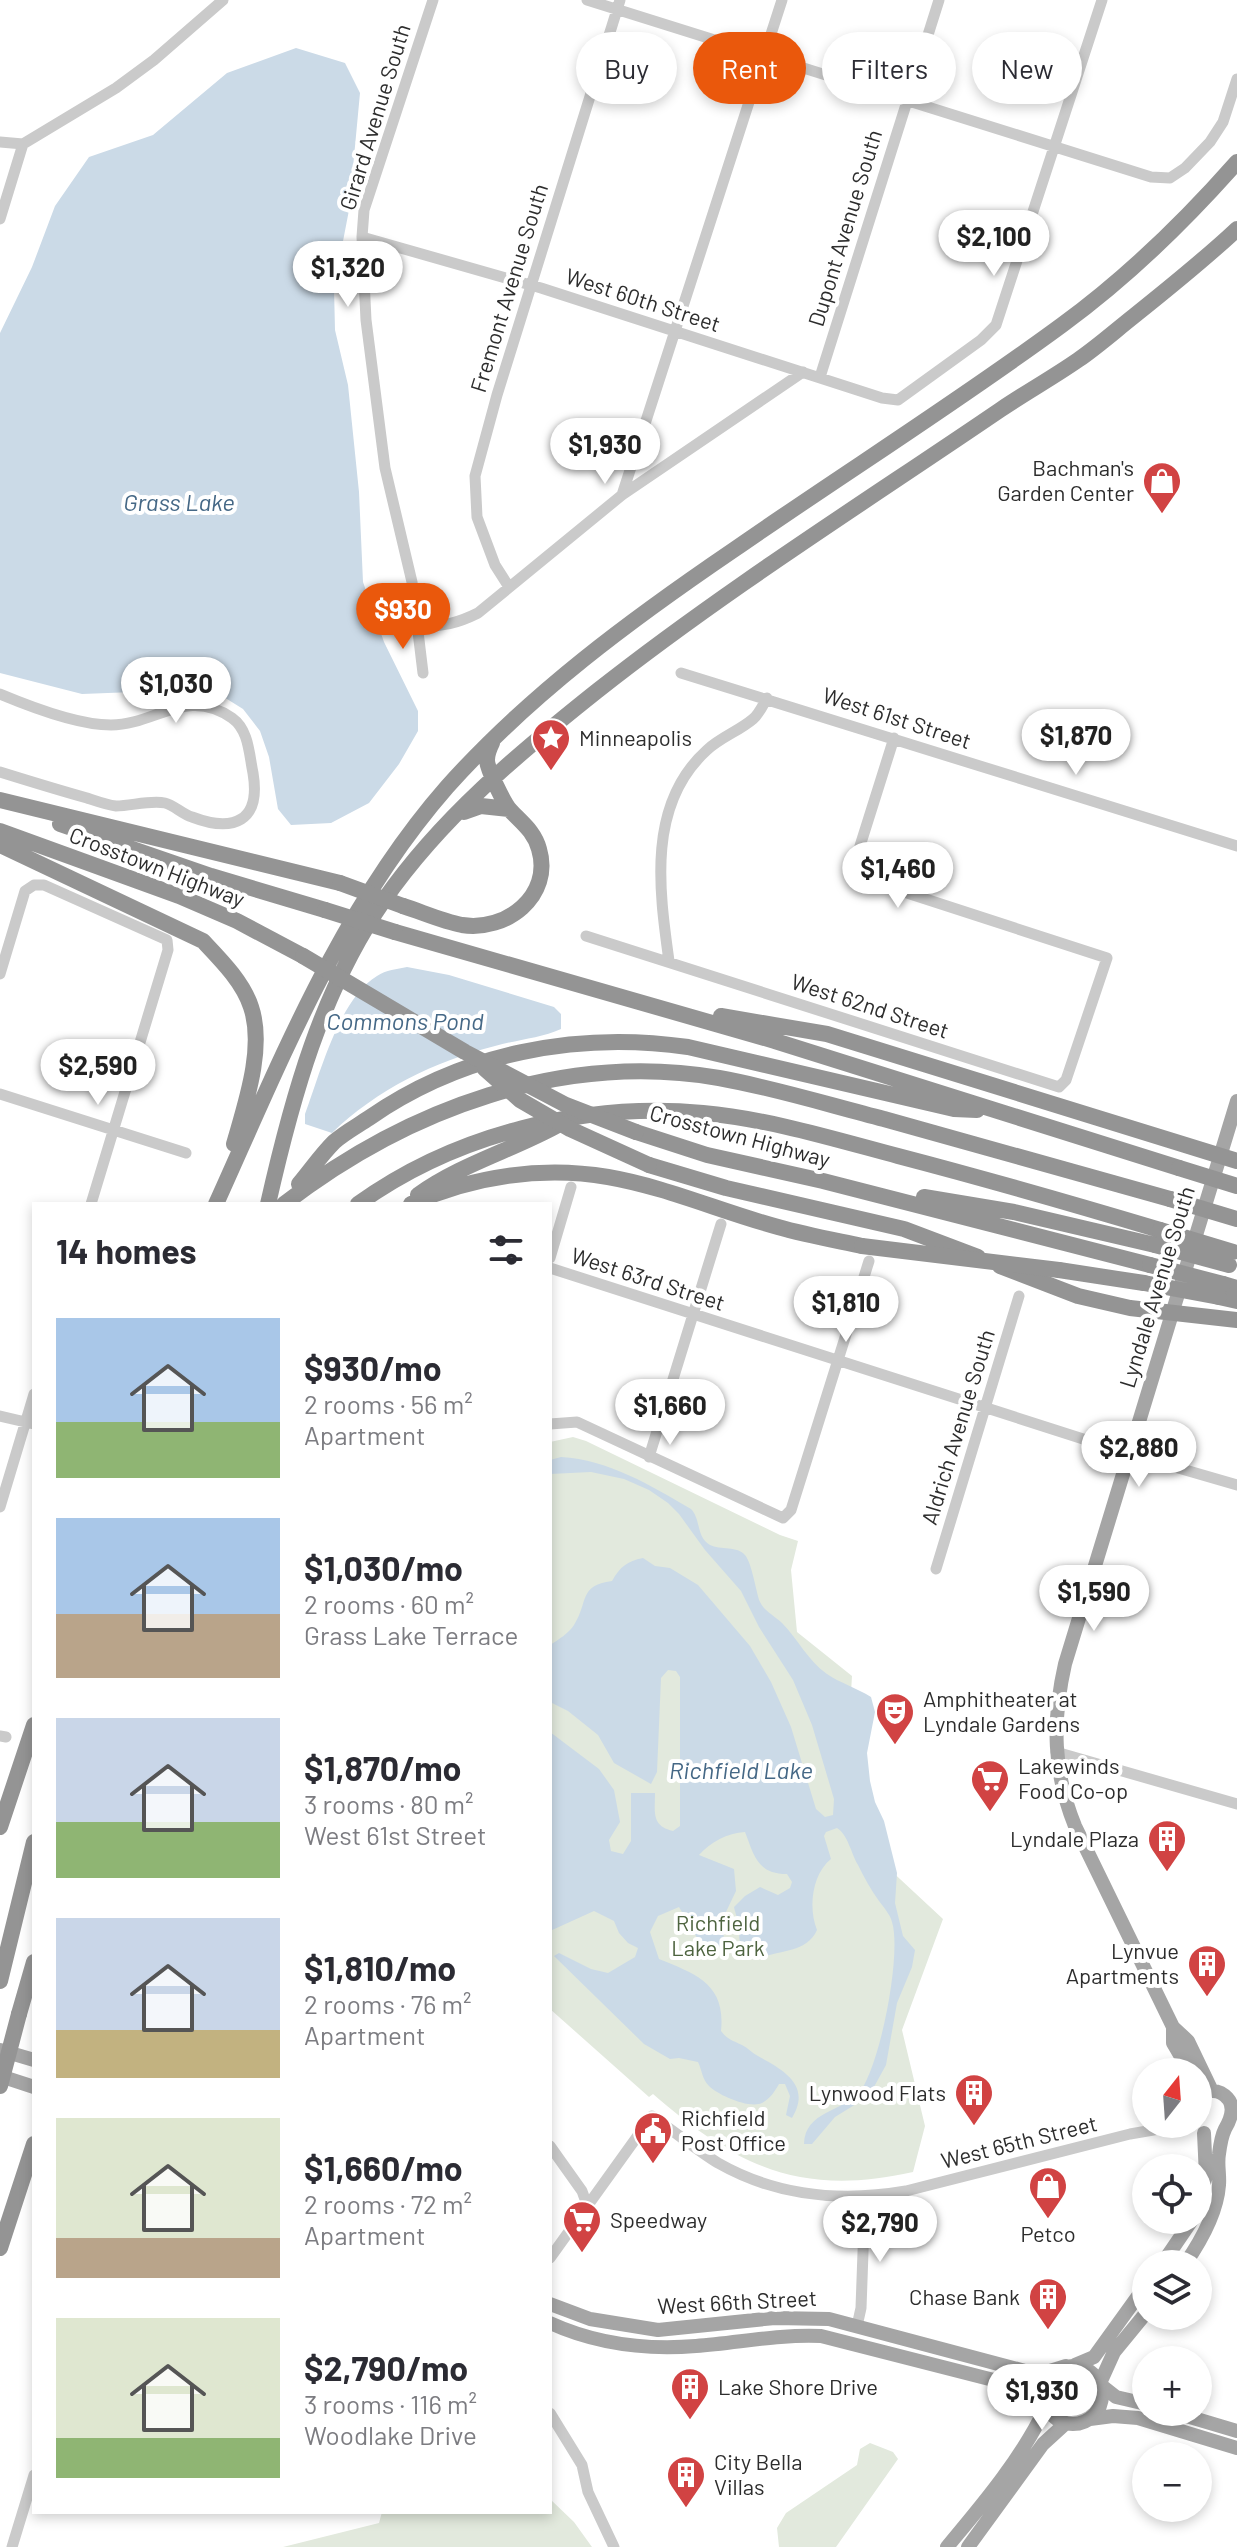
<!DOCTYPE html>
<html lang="en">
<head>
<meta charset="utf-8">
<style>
	:root { --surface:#fff; --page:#f2f2f3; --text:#2b2b33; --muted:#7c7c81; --accent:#ea580c }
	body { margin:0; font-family:Barlow,sans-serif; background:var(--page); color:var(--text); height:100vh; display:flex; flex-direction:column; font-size:30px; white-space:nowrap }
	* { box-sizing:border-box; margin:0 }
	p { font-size:26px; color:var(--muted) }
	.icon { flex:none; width:44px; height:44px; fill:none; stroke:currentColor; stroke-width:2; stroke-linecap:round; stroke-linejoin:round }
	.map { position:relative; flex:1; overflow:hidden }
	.drawer { position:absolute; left:32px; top:1202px; width:520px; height:1312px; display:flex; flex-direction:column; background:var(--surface); border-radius:0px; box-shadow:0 4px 12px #0003 }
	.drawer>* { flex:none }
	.banner { position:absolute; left:576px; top:32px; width:540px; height:72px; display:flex; gap:16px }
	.needle { width:52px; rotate:17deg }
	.buttons { position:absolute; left:1132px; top:2058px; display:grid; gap:16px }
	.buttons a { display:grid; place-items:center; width:80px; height:80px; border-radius:50%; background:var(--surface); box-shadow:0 4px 12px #0003; font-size:40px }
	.price { position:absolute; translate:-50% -68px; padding:0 18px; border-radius:28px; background:#fff; color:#222; font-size:26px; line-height:52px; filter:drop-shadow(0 2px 4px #0008) }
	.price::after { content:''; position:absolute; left:50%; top:48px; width:24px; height:18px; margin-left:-12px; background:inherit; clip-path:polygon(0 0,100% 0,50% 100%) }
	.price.selected { background:var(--accent); color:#fff }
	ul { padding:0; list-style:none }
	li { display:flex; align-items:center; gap:24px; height:200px; padding:0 24px }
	li span { display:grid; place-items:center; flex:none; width:224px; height:160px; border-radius:0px; color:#555 }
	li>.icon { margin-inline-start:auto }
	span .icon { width:96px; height:96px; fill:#fffc; stroke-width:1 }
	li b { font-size:34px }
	h2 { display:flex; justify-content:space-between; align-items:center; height:96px; padding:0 24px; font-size:34px }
	.pill { padding:0 28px; border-radius:36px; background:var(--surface); box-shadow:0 4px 12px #0003; font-size:28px; line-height:72px }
	.pill.selected { background:var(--accent); color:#fff }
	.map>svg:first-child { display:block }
	.green { fill:#e2e9dd }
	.water { fill:#cbdae7 }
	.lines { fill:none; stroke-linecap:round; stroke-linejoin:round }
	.minor { stroke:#cacaca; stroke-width:11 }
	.major { stroke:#a5a5a5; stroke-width:14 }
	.highway { stroke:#949494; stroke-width:16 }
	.highway-bridge { stroke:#949494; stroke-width:16 }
	.labels { text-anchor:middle; stroke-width:8; stroke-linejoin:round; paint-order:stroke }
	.street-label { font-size:22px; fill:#2d2d2d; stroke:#fff }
	.poi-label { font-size:22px; fill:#2d2d2d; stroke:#fff; text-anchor:start }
	.park-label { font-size:22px; fill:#4e6440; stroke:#fff }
	.water-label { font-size:24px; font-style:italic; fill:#456886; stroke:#fff }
</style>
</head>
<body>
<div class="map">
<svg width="1237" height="2547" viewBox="0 0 1237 2547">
	<rect width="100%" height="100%" fill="#fff"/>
	<path class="green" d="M573 1437 586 1441 780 1535 798 1541 791 1570 797 1632 852 1676 843 1826 943 1919 902 2030 925 2126 913 2172C801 2197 737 2167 653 2094L649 2097 550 2009V1442Z
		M870 2443 893 2452 898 2459 836 2547H779L777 2528 786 2513 857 2465 860 2449Z
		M550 2499 574 2522 592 2547H283L379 2523 382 2512H550Z"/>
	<path class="water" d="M296 48 345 63 360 93 349 210 334 288 335 330 348 385 359 492 363 582 384 642 418 711V731L399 764 369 803 331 823 291 825 278 809 269 757 260 731 243 709 211 689 82 694 0 673V333L32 267 55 206 89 157 153 135 227 73Z
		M407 967 449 975 554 1007 561 1014V1029C541 1038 516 1040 495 1046 435 1061 376 1090 332 1133L305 1124V1114C320 1074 339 999 377 976 386 970 397 969 407 967Z
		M561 1457C609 1460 650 1485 691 1509 701 1519 696 1537 710 1545 720 1550 738 1546 745 1555 752 1563 756 1592 760 1602 764 1611 775 1616 782 1623 798 1639 808 1661 827 1674 840 1683 857 1688 871 1697L875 1712 867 1753 870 1781 875 1802 884 1821 897 1873 895 1903 903 1936 915 1950 912 1967 897 2003 886 2065 869 2096 835 2117 812 2144H804C805 2111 842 2112 859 2093 880 2067 902 1954 892 1922 890 1914 884 1908 879 1901 871 1890 864 1877 858 1865 851 1853 848 1835 837 1828L826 1832 824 1836 831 1859C812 1874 808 1908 817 1930 807 1953 778 1950 761 1958 741 1950 739 1948 739 1928 739 1921 735 1913 734 1907L745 1896 760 1887 778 1895 790 1888 792 1882 787 1874C757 1874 754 1855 745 1832 727 1833 711 1842 699 1855L734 1869 736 1891 725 1914 723 1946 703 1948 679 1907 658 1916 650 1932 659 1959C696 1974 726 1984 721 2031 728 2040 732 2040 742 2045 748 2048 752 2053 758 2056 783 2070 812 2085 792 2118L786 2115 790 2096 785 2084H779C775 2091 770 2099 762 2103 749 2109 718 2095 709 2086 702 2079 702 2070 698 2062L679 2058 670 2059 644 2044 554 1956 559 1953 591 1969 608 1973 635 1957 638 1948 628 1943 619 1933 614 1921 594 1911 550 1931V1732L599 1769 614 1790 620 1822 609 1840 611 1851 623 1854 631 1841V1793H655C655 1812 651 1826 673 1831L680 1826V1677L676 1671 668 1670 661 1678 657 1772 651 1784 614 1763 598 1735 568 1711 550 1702V1645C558 1640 569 1633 574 1625 589 1601 578 1586 612 1581 620 1567 627 1561 643 1558L655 1566 670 1568 698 1585 750 1646 771 1682 791 1727 816 1809 825 1817 833 1815 834 1799 812 1725 793 1680 759 1627 741 1591 705 1550 679 1514 668 1503 649 1490 624 1479 591 1472 550 1474V1460Z"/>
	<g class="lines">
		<path class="minor" d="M587 0 1151 177 1170 178 1185 168 1210 142 1223 122 1237 79
			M0 142 23 144
			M0 219 23 144 116 88 154 60 223 0
			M362 237 541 288 882 398 898 400 981 340 996 325 1102 0
			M820 377 939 0
			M622 495 782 0
			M509 587 495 565 477 517 475 476 497 395 620 0
			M419 626C442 627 458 623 478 613L622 495 803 372
			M423 673 412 582 385 468 366 320 362 237 364 210 433 0
			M681 673 1237 846
			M0 694C31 707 77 725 111 725 155 725 187 686 232 718 249 730 249 754 253 773 261 821 234 833 192 817 182 814 174 805 165 803 150 800 131 806 116 806 107 805 96 801 87 798 58 790 29 781 0 772
			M586 936 1059 1087 1066 1080 1107 958 870 881 863 870 860 846 894 738
			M669 961C659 889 647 804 707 750 721 737 739 731 753 719 759 714 763 705 767 698
			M0 974 25 891 34 885H44L167 940 168 950 91 1204
			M0 1094 186 1153
			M550 1258 571 1187
			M550 1268 1130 1454 1237 1485
			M0 1416 34 1424
			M550 1424 577 1422 783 1518 791 1510 869 1261
			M649 1457 721 1224
			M0 1507 34 1394
			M936 1569 1019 1296
			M0 1736 6 1737
			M1056 1752 1237 1804
			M550 2146 582 2191 587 2205
			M550 2258 652 2116C674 2131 695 2149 718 2163 776 2196 842 2202 906 2191L1130 2134 1188 2124
			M857 2326 861 2308 865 2197
			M550 2413 582 2465 588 2492 614 2547
			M12 2547 34 2475"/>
		<path class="major" d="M1173 2027V2043L1190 2072
			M0 2050 34 2060
			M0 2076 34 2087
			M1212 2091 1188 2041 1173 2027 1075 1826C1053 1772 1052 1721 1065 1664L1237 1101
			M1198 2205 1206 2176 1204 2133
			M1162 2264 1192 2220
			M1185 2264C1201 2241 1217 2213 1219 2185 1220 2174 1217 2164 1219 2154 1220 2146 1222 2135 1225 2129 1232 2117 1237 2102 1221 2093 1213 2089 1206 2091 1198 2096
			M550 2304 590 2319 658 2330 775 2318 829 2319 1025 2371H1050L1066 2366
			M550 2323C596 2344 646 2350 696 2346 738 2343 779 2334 821 2336L1021 2387 1045 2404
			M1075 2365 1094 2357 1146 2285
			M1044 2395a29 29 0 1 1 58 0a29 29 0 1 1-58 0Z
			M1100 2383 1114 2352 1146 2313
			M1102 2386 1116 2397 1146 2404
			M1173 2412 1237 2431
			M1090 2419 1113 2416 1138 2418 1237 2448
			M947 2547C983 2504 1022 2458 1046 2407
			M968 2547 1043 2444 1066 2423"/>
		<path class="highway" d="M0 800 340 883
			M464 812 481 806 509 809
			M60 824 211 876 325 910
			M0 831 179 896 237 921 303 956
			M0 845 203 941C221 960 243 982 251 1007 265 1048 245 1105 234 1144
			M403 906C422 912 442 921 462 925 506 932 553 896 539 849 534 831 522 823 510 810 504 803 487 769 487 760 487 753 489 749 492 743
			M395 932 775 1041 1179 1168
			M721 1016 827 1034 1237 1161
			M636 1132 707 1155 823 1181 1150 1265
			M649 1165 726 1188 904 1229 978 1257
			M299 1184C310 1171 321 1155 334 1142 344 1133 357 1126 369 1118 463 1053 576 1031 688 1047L954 1109 977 1110
			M418 1195C461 1164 513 1150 558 1125
			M924 1197 1014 1212 1155 1245
			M216 1204C281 1060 341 908 447 787 530 694 632 619 735 549 843 474 956 403 1062 325 1125 279 1185 221 1237 162
			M268 1204C292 1098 321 991 384 900 441 818 519 753 597 691 725 590 865 502 1000 410 1025 393 1052 378 1078 360 1097 347 1115 331 1134 316 1169 288 1204 260 1237 229
			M284 1204C407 1109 563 1051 719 1078 775 1088 829 1105 884 1119 979 1145 1074 1172 1170 1199
			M358 1204C455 1134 584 1102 703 1113 769 1119 834 1139 898 1156 986 1179 1073 1204 1160 1230
			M411 1204C473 1176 542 1166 608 1177 666 1187 722 1212 778 1227 806 1235 834 1240 862 1246
			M1000 1266 1078 1296 1130 1308 1237 1320
			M1059 1270 1144 1283
			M1223 1284 1237 1288
			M1219 1297 1237 1301
			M0 1827 34 1725
			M0 1981 34 1842
			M19 2014 34 1962
			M0 2248 34 2144"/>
		<path class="highway-bridge" d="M340 883 403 906
			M325 910 395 932
			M303 956 465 1052 566 1105 636 1132
			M485 1069 520 1100 570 1129 649 1165
			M1179 1168 1237 1186
			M1170 1199 1237 1219
			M1160 1230 1233 1252
			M1155 1245 1229 1265
			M862 1246 1059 1270
			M1150 1265 1223 1284
			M1144 1283 1219 1297
			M0 2086 19 2014"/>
	</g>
	<defs>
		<g id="shop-pin" transform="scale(2)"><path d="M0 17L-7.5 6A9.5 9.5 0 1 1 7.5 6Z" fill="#d14343" stroke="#fff"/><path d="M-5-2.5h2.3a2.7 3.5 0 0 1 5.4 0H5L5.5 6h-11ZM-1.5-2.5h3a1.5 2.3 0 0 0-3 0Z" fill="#fff"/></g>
		<g id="sight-pin" transform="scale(2)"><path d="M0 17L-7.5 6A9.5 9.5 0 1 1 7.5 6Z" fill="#d14343" stroke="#fff"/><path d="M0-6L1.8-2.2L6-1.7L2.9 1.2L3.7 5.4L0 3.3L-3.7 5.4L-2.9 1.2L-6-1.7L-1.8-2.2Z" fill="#fff"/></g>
		<g id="theatre-pin" transform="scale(2)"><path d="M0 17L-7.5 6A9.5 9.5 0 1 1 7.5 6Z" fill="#d14343" stroke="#fff"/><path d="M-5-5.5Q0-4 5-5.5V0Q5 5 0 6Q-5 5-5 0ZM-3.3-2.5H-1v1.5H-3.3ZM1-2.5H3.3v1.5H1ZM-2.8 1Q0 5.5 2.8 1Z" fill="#fff"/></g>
		<g id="supermarket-pin" transform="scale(2)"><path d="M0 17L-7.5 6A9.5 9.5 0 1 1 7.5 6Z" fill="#d14343" stroke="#fff"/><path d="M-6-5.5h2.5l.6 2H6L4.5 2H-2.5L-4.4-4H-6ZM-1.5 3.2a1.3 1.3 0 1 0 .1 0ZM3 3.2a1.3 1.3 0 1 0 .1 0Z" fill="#fff"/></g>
		<g id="building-pin" transform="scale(2)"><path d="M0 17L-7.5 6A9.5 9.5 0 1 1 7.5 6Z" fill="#d14343" stroke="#fff"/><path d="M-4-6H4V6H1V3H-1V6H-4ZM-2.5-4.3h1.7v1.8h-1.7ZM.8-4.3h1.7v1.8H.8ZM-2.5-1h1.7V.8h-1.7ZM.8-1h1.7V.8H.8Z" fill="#fff"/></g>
		<g id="civic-pin" transform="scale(2)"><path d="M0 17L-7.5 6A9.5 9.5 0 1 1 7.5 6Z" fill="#d14343" stroke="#fff"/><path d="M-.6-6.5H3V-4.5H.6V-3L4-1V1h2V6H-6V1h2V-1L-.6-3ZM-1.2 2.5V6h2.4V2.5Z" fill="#fff"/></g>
	</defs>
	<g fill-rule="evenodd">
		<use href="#shop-pin" x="1162" y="481"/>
		<use href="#sight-pin" x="551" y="738"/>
		<use href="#theatre-pin" x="895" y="1712"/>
		<use href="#supermarket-pin" x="990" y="1779"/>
		<use href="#building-pin" x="1167" y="1839"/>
		<use href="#building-pin" x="1207" y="1964"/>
		<use href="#building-pin" x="974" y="2093"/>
		<use href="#civic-pin" x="653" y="2131"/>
		<use href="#shop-pin" x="1048" y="2186"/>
		<use href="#supermarket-pin" x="582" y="2220"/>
		<use href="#building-pin" x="1048" y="2297"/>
		<use href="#building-pin" x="690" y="2387"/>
		<use href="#building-pin" x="686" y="2475"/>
	</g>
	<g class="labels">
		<g class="street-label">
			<text transform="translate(375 117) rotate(-73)" y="8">Girard Avenue South</text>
			<text transform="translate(845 228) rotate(-73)" y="8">Dupont Avenue South</text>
			<text transform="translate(509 288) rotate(-73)" y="8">Fremont Avenue South</text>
			<text transform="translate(643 300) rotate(18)" y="8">West 60th Street</text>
			<text transform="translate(897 718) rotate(18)" y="8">West 61st Street</text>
			<text transform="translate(157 867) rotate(21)" y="8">Crosstown Highway</text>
			<text transform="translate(870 1006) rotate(18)" y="8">West 62nd Street</text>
			<text transform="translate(740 1136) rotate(15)" y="8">Crosstown Highway</text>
			<text transform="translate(648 1279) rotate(18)" y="8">West 63rd Street</text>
			<text transform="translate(1157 1287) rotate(-73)" y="8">Lyndale Avenue South</text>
			<text transform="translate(958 1427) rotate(-73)" y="8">Aldrich Avenue South</text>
			<text transform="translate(1019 2142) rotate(-14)" y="8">West 65th Street</text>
			<text transform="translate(737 2302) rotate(-3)" y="8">West 66th Street</text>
		</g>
		<g class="poi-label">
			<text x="1134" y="476" text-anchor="end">Bachman's<tspan x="1134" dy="25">Garden Center</tspan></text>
			<text x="579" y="746">Minneapolis</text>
			<text x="923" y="1707">Amphitheater at<tspan x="923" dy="25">Lyndale Gardens</tspan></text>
			<text x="1018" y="1774">Lakewinds<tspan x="1018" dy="25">Food Co-op</tspan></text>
			<text x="1139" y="1847" text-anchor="end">Lyndale Plaza</text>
			<text x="1179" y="1959" text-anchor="end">Lynvue<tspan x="1179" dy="25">Apartments</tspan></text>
			<text x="946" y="2101" text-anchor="end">Lynwood Flats</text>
			<text x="681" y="2126">Richfield<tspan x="681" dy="25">Post Office</tspan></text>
			<text x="610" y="2228">Speedway</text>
			<text x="1048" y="2242" text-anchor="middle">Petco</text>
			<text x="1020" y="2305" text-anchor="end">Chase Bank</text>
			<text x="718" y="2395">Lake Shore Drive</text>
			<text x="714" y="2470">City Bella<tspan x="714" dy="25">Villas</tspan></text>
		</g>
		<g class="park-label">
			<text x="718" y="1931">Richfield<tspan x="718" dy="25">Lake Park</tspan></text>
		</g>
		<g class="water-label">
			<text x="179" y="511">Grass Lake</text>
			<text x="405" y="1030">Commons Pond</text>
			<text x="741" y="1779">Richfield Lake</text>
		</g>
	</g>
</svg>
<div class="buttons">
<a><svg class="needle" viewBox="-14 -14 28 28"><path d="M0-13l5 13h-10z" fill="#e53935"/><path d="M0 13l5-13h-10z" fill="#7c7c81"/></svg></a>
<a><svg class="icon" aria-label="locate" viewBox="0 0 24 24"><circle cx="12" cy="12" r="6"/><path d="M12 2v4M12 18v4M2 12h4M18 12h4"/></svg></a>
<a><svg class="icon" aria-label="layers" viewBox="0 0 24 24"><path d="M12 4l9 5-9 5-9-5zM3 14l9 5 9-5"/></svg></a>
<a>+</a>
<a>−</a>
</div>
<b class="price" style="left:994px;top:278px">$2,100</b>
<b class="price" style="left:348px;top:309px">$1,320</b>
<b class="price" style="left:605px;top:486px">$1,930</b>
<b class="price selected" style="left:403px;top:651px">$930</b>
<b class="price" style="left:176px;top:725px">$1,030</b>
<b class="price" style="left:1076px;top:777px">$1,870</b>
<b class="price" style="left:898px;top:910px">$1,460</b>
<b class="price" style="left:98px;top:1107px">$2,590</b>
<b class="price" style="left:846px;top:1344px">$1,810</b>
<b class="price" style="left:670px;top:1447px">$1,660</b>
<b class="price" style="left:1139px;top:1489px">$2,880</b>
<b class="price" style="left:1094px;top:1633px">$1,590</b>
<b class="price" style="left:880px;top:2264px">$2,790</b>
<b class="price" style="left:1042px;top:2432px">$1,930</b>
<div class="banner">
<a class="pill">Buy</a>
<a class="pill selected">Rent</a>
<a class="pill">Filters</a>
<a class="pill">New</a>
</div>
<section class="drawer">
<h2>14 homes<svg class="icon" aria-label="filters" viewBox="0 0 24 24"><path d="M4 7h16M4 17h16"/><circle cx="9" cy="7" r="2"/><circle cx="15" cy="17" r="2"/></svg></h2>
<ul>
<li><span style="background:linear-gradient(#a9c7e8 65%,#8fb573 0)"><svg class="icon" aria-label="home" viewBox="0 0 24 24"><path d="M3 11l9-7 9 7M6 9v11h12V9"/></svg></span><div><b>$930/mo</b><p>2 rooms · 56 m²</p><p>Apartment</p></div></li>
<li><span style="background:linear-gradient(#a9c7e8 60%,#b9a48a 0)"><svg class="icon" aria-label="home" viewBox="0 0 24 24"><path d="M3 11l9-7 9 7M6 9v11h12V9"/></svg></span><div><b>$1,030/mo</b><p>2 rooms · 60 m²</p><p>Grass Lake Terrace</p></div></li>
<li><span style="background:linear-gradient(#c9d6e8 65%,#8fb573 0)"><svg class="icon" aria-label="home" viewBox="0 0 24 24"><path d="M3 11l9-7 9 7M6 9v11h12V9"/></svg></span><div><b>$1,870/mo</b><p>3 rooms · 80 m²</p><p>West 61st Street</p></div></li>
<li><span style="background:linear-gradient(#c9d6e8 70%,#c2b280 0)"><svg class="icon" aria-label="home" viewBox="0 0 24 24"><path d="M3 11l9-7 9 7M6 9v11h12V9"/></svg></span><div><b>$1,810/mo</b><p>2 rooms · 76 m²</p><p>Apartment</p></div></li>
<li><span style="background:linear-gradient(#dfe7d0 75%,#b9a48a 0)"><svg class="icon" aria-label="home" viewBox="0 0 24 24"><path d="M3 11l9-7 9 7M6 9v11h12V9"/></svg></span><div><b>$1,660/mo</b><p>2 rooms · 72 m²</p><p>Apartment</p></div></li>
<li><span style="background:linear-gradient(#dfe7d0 75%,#8fb573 0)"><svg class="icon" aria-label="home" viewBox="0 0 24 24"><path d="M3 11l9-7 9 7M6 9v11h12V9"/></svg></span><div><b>$2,790/mo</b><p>3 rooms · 116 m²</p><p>Woodlake Drive</p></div></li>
</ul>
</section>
</div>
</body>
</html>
